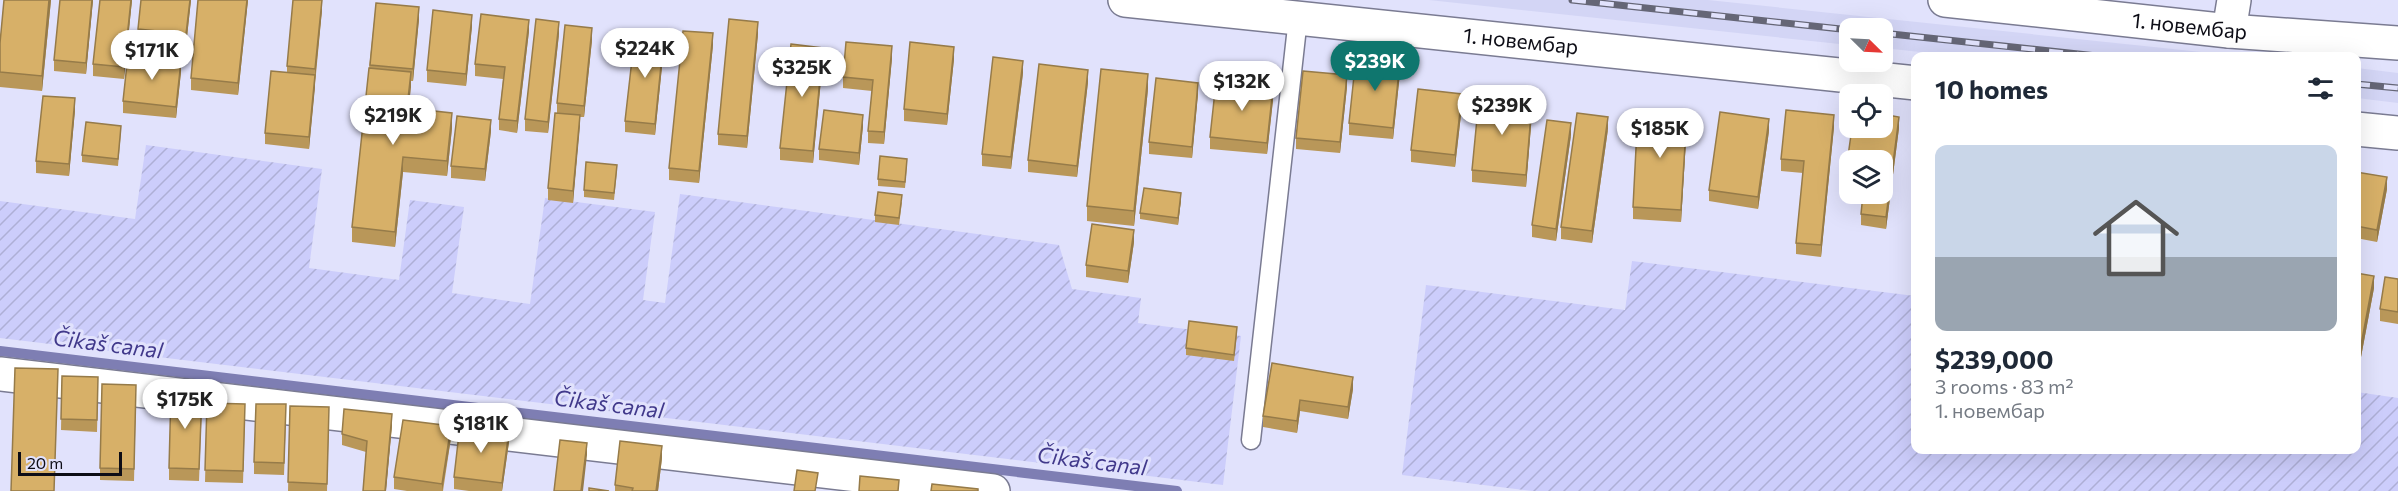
<!DOCTYPE html>
<html lang="en">
<head>
<meta charset="utf-8">
<style>
	:root { --surface:#fff; --page:#f2f2f3; --text:#1f2937; --muted:#747a83; --accent:#0f766e }
	body { margin:0; font-family:Commissioner,sans-serif; background:var(--page); color:var(--text); height:100vh; display:flex; flex-direction:column; font-size:22px; white-space:nowrap }
	* { box-sizing:border-box; margin:0 }
	p { font-size:20px; color:var(--muted) }
	.icon { flex:none; width:33px; height:33px; fill:none; stroke:currentColor; stroke-width:2; stroke-linecap:round; stroke-linejoin:round }
	.map { position:relative; flex:1; overflow:hidden }
	.details { position:absolute; left:1911px; top:52px; width:450px; height:402px; display:flex; flex-direction:column; background:var(--surface); border-radius:12px; box-shadow:0 6px 24px #0002 }
	.details>* { flex:none }
	.needle { width:39px; rotate:114deg }
	.tools { position:absolute; left:1839px; top:18px; display:grid; gap:12px }
	.tools a { display:grid; place-items:center; width:54px; height:54px; border-radius:12px; background:var(--surface); box-shadow:0 6px 24px #0002; font-size:30px }
	.scale { position:absolute; left:18px; bottom:15px; width:104px; box-sizing:border-box; padding-left:6px; border:3px solid #0d0d16; border-top:0; font-size:16px; line-height:21px; white-space:nowrap; color:#0d0d16; -webkit-text-stroke:4px #e1e2fc; paint-order:stroke }
	.price { position:absolute; translate:-50% -51px; padding:0 14px; border-radius:21px; background:#fff; color:#222; font-size:20px; line-height:39px; filter:drop-shadow(0 2px 3px #0008) }
	.price::after { content:''; position:absolute; left:50%; top:36px; width:18px; height:14px; margin-left:-9px; background:inherit; clip-path:polygon(0 0,100% 0,50% 100%) }
	.price.selected { background:var(--accent); color:#fff }
	ul { padding:0; list-style:none }
	li { display:grid; align-content:center; gap:12px; height:318px; padding:0 24px }
	li span { display:grid; place-items:center; height:186px; border-radius:12px; color:#555 }
	li>.icon { margin-inline-start:auto }
	span .icon { width:108px; height:108px; fill:#fffc; stroke-width:1 }
	li b { font-size:26px }
	h2 { display:flex; justify-content:space-between; align-items:center; height:72px; padding:0 24px; font-size:26px }
	.map>svg:first-child { display:block }
	.built { fill:#d3d5f5 }
	.garden { fill:url(#garden-furrows) }
	.lines { fill:none; stroke-linecap:round; stroke-linejoin:round }
	.stream { stroke:#7e7eb3; stroke-width:10 }
	.service-casing { stroke:#7a7b92; stroke-width:21 }
	.minor-casing { stroke:#7a7b92; stroke-width:36 }
	.service { stroke:#fff; stroke-width:18 }
	.minor { stroke:#fff; stroke-width:33 }
	.rail-casing { stroke:#656676; stroke-width:7 }
	.rail { stroke:#e1e2fc; stroke-width:4.5; stroke-dasharray:14; stroke-linecap:butt }
	.wall { fill:#b99759 }
	.shaded-wall { fill:#967b49 }
	.building { fill:#d7b068; stroke:#967b49; stroke-width:1.5 }
	.labels { text-anchor:middle; stroke-width:6; stroke-linejoin:round; paint-order:stroke }
	.street-label { font-size:21px; fill:#0d0d16; stroke:#e1e2fc }
	.water-label { font-size:22px; font-style:italic; fill:#41398b; stroke:#e1e2fc }
</style>
</head>
<body>
<div class="map">
<svg width="2398" height="491" viewBox="0 0 2398 491">
	<defs>
		<pattern id="garden-furrows" width="10" height="10" patternUnits="userSpaceOnUse" patternTransform="scale(1.5)"><rect width="10" height="10" fill="#cccdfb"/><path d="M-1 1l2-2M0 10L10 0M9 11l2-2" fill="none" stroke="#aeafd6"/></pattern>
	</defs>
	<rect width="100%" height="100%" fill="#e1e2fc"/>
	<path class="built" d="M1429 0H1708L2249 57H1967L1883 48 1882 28H1850L1849 45Z
		M2357 68 2398 73V103L2357 98Z"/>
	<path class="garden" d="M146 145 322 169 309 268 399 280 410 200 464 207 452 293 530 304 545 198 655 212 643 300 665 303 680 194 1059 245 1072 289 1141 298 1138 323 1241 336 1223 485 0 338V201L135 219Z
		M1632 261 1915 296 1916 450H2356L2357 392 2398 398V491H1533L1402 475 1426 285 1625 310Z"/>
	<g class="lines">
		<path class="stream" d="M0 351 1177 491"/>
		<g class="service-casing">
			<path id="service" d="M1251 440 1298 18"/>
		</g>
		<g class="minor-casing">
			<g id="minor">
				<path id="s1" d="M1125 0 1916 83"/>
				<path id="s2" d="M1945 0 2229 31 2398 43"/>
				<path d="M2229 31 2234 0"/>
				<path d="M2356 129 2398 133"/>
				<path d="M0 374 993 491"/>
			</g>
		</g>
		<use href="#service" class="service"/>
		<use href="#minor" class="minor"/>
		<g class="rail-casing">
			<path id="rail" d="M1572 0 1850 30
				M1882 33 2106 57
				M2356 84 2398 88"/>
		</g>
		<use href="#rail" class="rail"/>
	</g>
	<path class="wall" d="M4 0H51L42 91 0 87V43Z
		M93 0 86 74 54 71V60Z
		M100 0H132L124 79 93 76V64Z
		M191 0 186 46 138 41V29Z
		M198 0H248L238 95 191 90V78Z
		M376 3 419 19 413 81H411L409 108 452 128 447 176 403 172 395 247 352 242V227Z
		M322 10 309 149 265 144V133L287 72V66Z
		M472 26 466 86 427 82V70Z
		M529 31 517 133 499 130V119L503 79 475 76V64Z
		M559 34 548 133 525 131V119Z
		M758 34 747 148 718 145V134Z
		M592 40 584 117H580L573 203 548 200V188L557 113V103Z
		M713 45 699 183 669 180V168Z
		M664 47 655 135 625 132V121Z
		M892 58 884 144 868 143V131L872 91 843 88V77Z
		M823 59 813 163 780 160V148Z
		M954 59 947 125 904 121V109Z
		M181 72 176 118 123 113V101Z
		M1023 73 1011 169 982 166V154Z
		M1400 73 1393 139 1349 135V123Z
		M1088 82 1077 177 1028 172V160Z
		M1347 87 1340 153 1296 149V138Z
		M1148 89 1134 226 1087 221V206Z
		M1198 94 1192 158 1149 154V142Z
		M1273 100 1267 154 1210 149V137Z
		M1462 106 1455 167 1411 162V150Z
		M75 110 69 176 36 173V161Z
		M1532 114 1526 187 1472 182V170Z
		M1687 123 1681 222 1633 219V207Z
		M863 126 859 165 819 160V149Z
		M1834 127 1821 257 1796 254V243L1803 173 1781 171V159Z
		M1899 128 1886 229 1861 225V214L1882 160H1850V168H1848V156Z
		M1608 129 1592 243 1561 239V227Z
		M491 131 485 181 451 178V166Z
		M1769 131 1758 209 1709 201V190Z
		M121 132 118 166 82 162V155Z
		M1571 135 1556 241 1532 237V225Z
		M907 165 905 188 878 186V179Z
		M617 171 614 200 584 197V190Z
		M2356 172 2387 189 2377 242 2356 238Z
		M1181 200 1178 225 1140 219V213Z
		M902 202 899 225 875 222V215Z
		M1134 242 1128 283 1086 277V265Z
		M2356 273 2374 288 2358 373H2356Z
		M2398 279V324L2380 321V309Z
		M1237 334 1234 361 1186 355V348Z
		M1272 363 1353 389 1348 419 1300 411 1297 433 1263 427V416Z
		M62 376 98 389 97 432 61 430Z
		M136 397 134 481 100 480V468Z
		M207 403 245 416 243 483 205 482Z
		M202 404 199 481 169 480V468Z
		M290 406 329 419 327 491H288Z
		M286 416 284 475 254 474V462Z
		M392 425 386 491H363L366 452 342 445V434Z
		M451 438 443 491H407L394 489V477Z
		M509 442 502 491H469L454 489V477Z
		M662 458 658 491H615V485Z"/>
	<path class="shaded-wall" d="M49 0H51L42 91V76Z
		M92 0H93L86 74V63Z
		M131 0H132L124 79V67Z
		M190 0H191L186 46V34Z
		M247 0H248L238 95V83Z
		M322 0V10L315 80V69Z
		M419 7V19L413 81V69Z
		M472 15V26L466 86V74Z
		M529 20V31L517 133V121Z
		M559 22V34L548 133V122Z
		M758 22V34L747 148V136Z
		M592 28V40L584 117V106Z
		M713 33V45L699 183V171Z
		M664 36V47L655 135V124Z
		M892 46V58L884 144V132Z
		M954 47V59L947 125V114Z
		M823 48V59L813 163V151Z
		M181 61V72L176 118V107Z
		M1023 61V73L1011 169V157Z
		M1400 61V73L1393 139V128Z
		M1088 70V82L1077 177V166Z
		M411 72V87L407 123V108Z
		M1148 74V89L1134 226V211Z
		M315 75V87L309 149V137Z
		M1347 75V87L1340 153V142Z
		M1198 83V94L1192 158V147Z
		M1273 88V100L1267 154V143Z
		M1462 94V106L1455 167V155Z
		M75 98V110L69 176V164Z
		M1532 102V114L1526 187V175Z
		M1687 112V123L1681 222V210Z
		M452 113V128L447 176V161Z
		M580 115V126L573 203V191Z
		M863 115V126L859 165V153Z
		M1834 115V127L1821 257V245Z
		M1608 117V129L1592 243V231Z
		M1899 117V128L1886 229V217Z
		M1769 119V131L1758 209V197Z
		M491 120V131L485 181V169Z
		M1571 123V135L1556 241V229Z
		M403 157V172L395 247V232Z
		M2387 177V189L2377 242V230Z
		M1181 193V200L1178 225V218Z
		M1134 230V242L1128 283V271Z
		M2374 276V288L2358 373V361Z
		M1353 377V389L1348 419V407Z
		M1300 400V411L1297 433V421Z
		M392 414V425L386 491H385Z
		M451 426V438L442 491V484Z
		M509 431V442L502 491V483Z
		M587 443V455L583 491H581Z
		M662 446V458L658 491H656Z"/>
	<path class="building" d="M4 0H49L42 76 0 72V43Z
		M60 0H92L86 63 54 60Z
		M100 0H131L124 67 93 64Z
		M141 0H190L186 34 138 29Z
		M198 0H247L238 83 191 78Z
		M293 0H322L315 69 287 66Z
		M376 3 419 7 413 69 370 65Z
		M433 10 472 15 466 74 427 70Z
		M481 14 529 20 517 121 499 119 505 67 475 64Z
		M536 19 559 22 548 122 525 119Z
		M729 19 758 22 747 136 718 134Z
		M565 25 592 28 584 106 557 103Z
		M683 31 713 33 699 171 669 168Z
		M635 33 664 36 655 124 625 121Z
		M846 42 892 46 884 132 868 131 873 80 843 77Z
		M910 42 954 47 947 114 904 109Z
		M791 44 823 48 813 151 780 148Z
		M128 55 181 61 176 107 123 101Z
		M993 57 1023 61 1011 157 982 154Z
		M1356 57 1400 61 1393 128 1349 123Z
		M1039 64 1088 70 1077 166 1028 160Z
		M369 68 411 72 407 108 452 113 447 161 403 157 395 232 352 227Z
		M1101 69 1148 74 1134 211 1087 206Z
		M271 71 315 75 309 137 265 133Z
		M1303 71 1347 75 1340 142 1296 138Z
		M1156 78 1198 83 1192 147 1149 142Z
		M1216 82 1273 88 1267 143 1210 137Z
		M1418 89 1462 94 1455 155 1411 150Z
		M43 96 75 98 69 164 36 161Z
		M1479 98 1532 102 1526 175 1472 170Z
		M1638 109 1687 112 1681 210 1633 207Z
		M824 110 863 115 859 153 819 149Z
		M1786 110 1834 115 1821 245 1796 243 1804 161 1781 159Z
		M1720 112 1769 119 1758 197 1709 190Z
		M555 113 580 115 573 191 548 188Z
		M1577 113 1608 117 1592 231 1561 227Z
		M1882 114 1899 117 1886 217 1861 214 1863 194H1882V160H1867V158L1848 156 1852 128H1882Z
		M457 116 491 120 485 169 451 166Z
		M1547 120 1571 123 1556 229 1532 225Z
		M86 122 121 126 118 159 82 155Z
		M880 156 907 159 905 182 878 179Z
		M586 162 617 165 614 193 584 190Z
		M2356 172 2387 177 2377 230 2356 226Z
		M1144 188 1181 193 1178 218 1140 213Z
		M878 192 902 195 899 218 875 215Z
		M1092 224 1134 230 1128 271 1086 265Z
		M2356 273 2374 276 2358 361H2356Z
		M2385 277 2398 279V312L2380 309Z
		M1189 321 1237 327 1234 355 1186 348Z
		M1272 363 1353 377 1348 407 1300 400 1297 421 1263 416Z
		M15 368 58 369 54 491H11Z
		M62 376 98 377 97 420 61 419Z
		M102 384 136 385 134 469 100 468Z
		M171 392 202 393 199 469 169 468Z
		M207 403 245 404 243 471 205 470Z
		M256 404H286L284 463 254 462Z
		M290 406 329 407 327 484 288 482Z
		M344 409 392 414 385 491H363L367 441 342 434Z
		M403 420 451 426 442 484 394 477Z
		M460 425 509 431 502 483 454 477Z
		M560 440 587 443 581 491H554Z
		M620 441 662 446 656 491H632L633 488 615 485Z
		M797 470 818 473 815 491H794Z
		M860 476 899 480 898 491H859Z
		M932 484 978 489V491H931Z
		M589 488 609 491H589Z"/>
	<g class="labels">
		<g class="street-label">
			<text dy="7" stroke="none"><textPath href="#s2" startOffset="246">1. новембар</textPath></text>
			<text dy="7" stroke="none"><textPath href="#s1" startOffset="398">1. новембар</textPath></text>
		</g>
		<g class="water-label">
			<text transform="translate(108 344) rotate(7)" y="8">Čikaš canal</text>
			<text transform="translate(609 404) rotate(7)" y="8">Čikaš canal</text>
			<text transform="translate(1092 461) rotate(7)" y="8">Čikaš canal</text>
		</g>
	</g>
</svg>
<div class="tools">
<a><svg class="needle" viewBox="-14 -14 28 28"><path d="M0-13l5 13h-10z" fill="#e53935"/><path d="M0 13l5-13h-10z" fill="#747a83"/></svg></a>
<a><svg class="icon" aria-label="locate" viewBox="0 0 24 24"><circle cx="12" cy="12" r="6"/><path d="M12 2v4M12 18v4M2 12h4M18 12h4"/></svg></a>
<a><svg class="icon" aria-label="layers" viewBox="0 0 24 24"><path d="M12 4l9 5-9 5-9-5zM3 14l9 5 9-5"/></svg></a>
</div>
<div class="scale">20 m</div>
<b class="price" style="left:645px;top:79px">$224K</b>
<b class="price" style="left:152px;top:81px">$171K</b>
<b class="price selected" style="left:1375px;top:92px">$239K</b>
<b class="price" style="left:802px;top:98px">$325K</b>
<b class="price" style="left:1242px;top:112px">$132K</b>
<b class="price" style="left:1502px;top:136px">$239K</b>
<b class="price" style="left:393px;top:146px">$219K</b>
<b class="price" style="left:1660px;top:159px">$185K</b>
<b class="price" style="left:185px;top:430px">$175K</b>
<b class="price" style="left:481px;top:454px">$181K</b>
<section class="details">
<h2>10 homes<svg class="icon" aria-label="filters" viewBox="0 0 24 24"><path d="M4 7h16M4 17h16"/><circle cx="9" cy="7" r="2"/><circle cx="15" cy="17" r="2"/></svg></h2>
<ul>
<li><span style="background:linear-gradient(#c9d6e8 60%,#9aa5b1 0)"><svg class="icon" aria-label="home" viewBox="0 0 24 24"><path d="M3 11l9-7 9 7M6 9v11h12V9"/></svg></span><div><b>$239,000</b><p>3 rooms · 83 m²</p><p>1. новембар</p></div></li>
</ul>
</section>
</div>
</body>
</html>
